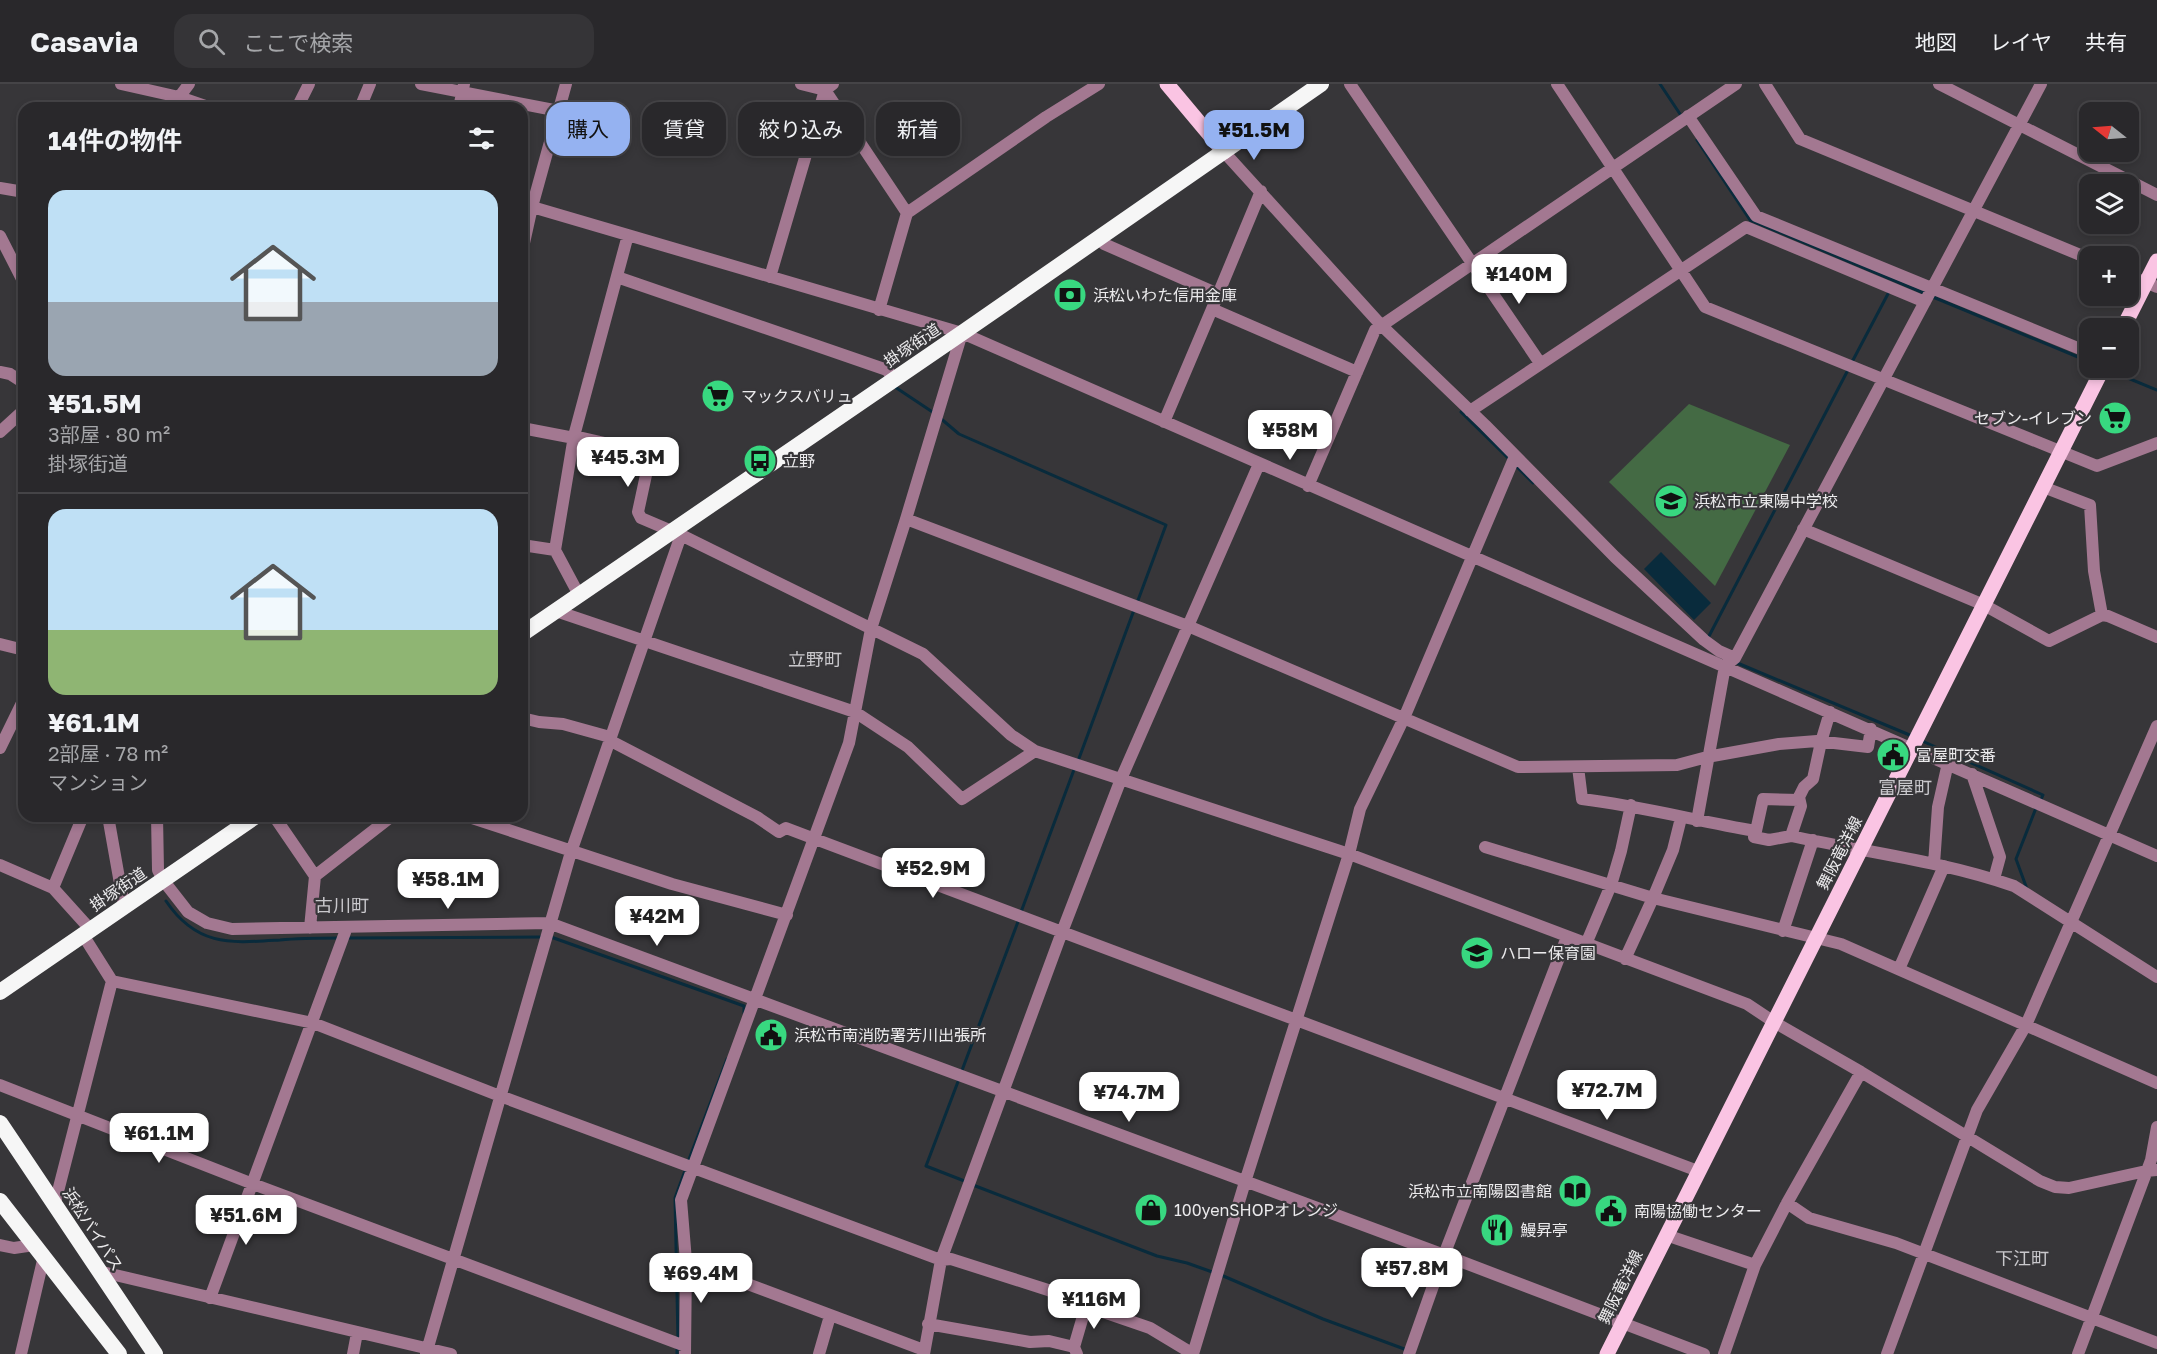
<!DOCTYPE html>
<html lang="ja">
<head>
<meta charset="utf-8">
<style>
	:root { --surface:#29282b; --page:#353437; --text:#f1f3f6; --muted:#a5a6a9; --line:#454447; --accent:#95b2f1 }
	body { margin:0; font-family:"Golos Text","Noto Sans JP",sans-serif; background:var(--page); color:var(--text); height:100vh; display:flex; flex-direction:column; font-size:22px; white-space:nowrap }
	* { box-sizing:border-box; margin:0 }
	p { font-size:20px; color:var(--muted) }
	.icon { flex:none; width:33px; height:33px; fill:none; stroke:currentColor; stroke-width:2; stroke-linecap:round; stroke-linejoin:round }
	.map { position:relative; flex:1; overflow:hidden }
	.drawer { position:absolute; left:18px; top:18px; width:510px; height:720px; display:flex; flex-direction:column; background:var(--surface); border-radius:18px; box-shadow:0 3px 9px #0003,0 0 0 2px var(--line) }
	.drawer>* { flex:none }
	.top-card { position:absolute; left:546px; top:18px; width:570px; height:54px; display:flex; gap:12px }
	.needle { width:39px; rotate:287deg }
	.fabs { position:absolute; left:2079px; top:18px; display:grid; gap:12px }
	.fabs a { display:grid; place-items:center; width:60px; height:60px; border-radius:12px; background:var(--surface); box-shadow:0 3px 9px #0003,0 0 0 2px var(--line); font-size:30px }
	.price { position:absolute; translate:-50% -51px; padding:0 14px; border-radius:12px; background:#fff; color:#222; font-size:20px; line-height:39px; filter:drop-shadow(0 2px 3px #0008) }
	.price::after { content:''; position:absolute; left:50%; top:36px; width:18px; height:14px; margin-left:-9px; background:inherit; clip-path:polygon(0 0,100% 0,50% 100%) }
	.price.on { background:var(--accent); color:#111 }
	ul { padding:0; list-style:none }
	li { display:grid; align-content:center; gap:12px; height:318px; padding:0 30px }
	li+li { border-top:2px solid var(--line) }
	li span { display:grid; place-items:center; height:186px; border-radius:18px; color:#555 }
	li>.icon { margin-inline-start:auto }
	span .icon { width:108px; height:108px; fill:#fffc; stroke-width:1 }
	li b { font-size:26px }
	h2 { display:flex; justify-content:space-between; align-items:center; height:72px; padding:0 30px; font-size:26px }
	.chip { padding:0 21px; border-radius:18px; background:var(--surface); box-shadow:0 3px 9px #0003,0 0 0 2px var(--line); font-size:21px; line-height:54px }
	.chip.on { background:var(--accent); color:#111 }
	header { display:flex; align-items:center; gap:36px; box-sizing:border-box; height:84px; padding:0 30px; background:var(--surface); border-bottom:2px solid var(--line) }
	header strong { font-size:28px }
	nav { display:flex; gap:33px; margin-inline-start:auto; font-size:21px }
	.search { width:420px; height:54px; background:var(--page); display:flex; align-items:center; gap:15px; box-sizing:border-box; padding:0 21px; border-radius:18px; color:var(--muted); font-size:22px }
	.map>svg:first-child { display:block }
	.green { fill:#446a44 }
	.water { fill:#092b3c }
	.lines { fill:none; stroke-linecap:round; stroke-linejoin:round }
	.stream { stroke:#092b3c; stroke-width:3 }
	.minor { stroke:#a37891; stroke-width:12 }
	.major { stroke:#fac4e3; stroke-width:15 }
	.highway { stroke:#f6f6f6; stroke-width:16 }
	.labels { text-anchor:middle; stroke-width:4.5; stroke-linejoin:round; paint-order:stroke }
	.poi-label { font-size:16px; fill:#ecebed; stroke:#373639; text-anchor:start }
	.street-label { font-size:16px; fill:#ecebed; stroke:#373639 }
	.neighbourhood-label { font-size:18px; fill:#c9c8cc; stroke:#373639 }
</style>
</head>
<body>
<header>
<strong>Casavia</strong>
<div class="search"><svg class="icon" aria-label="search" viewBox="0 0 24 24"><circle cx="10" cy="10" r="6"/><path d="M15 15l6 6"/></svg>ここで検索</div>
<nav><a>地図</a><a>レイヤ</a><a>共有</a></nav>
</header>
<div class="map">
<svg width="2157" height="1270" viewBox="0 0 2157 1270">
	<rect width="100%" height="100%" fill="#373639"/>
	<path class="green" d="M1689 320 1790 361 1715 502 1609 398Z"/>
	<path class="water" d="M1661 468 1711 519 1694 536 1644 485Z"/>
	<g class="lines">
		<path class="stream" d="M1660 0 1682 33
			M1697 56 1750 136 1924 209
			M1933 213 2090 278
			M1852 278 1890 206
			M2106 285 2157 306
			M895 303 934 329
			M1463 326 1461 328 1510 376
			M939 333 959 350 1166 441 1137 519
			M1514 380 1533 399
			M1708 554 1849 284
			M1735 578 1912 652
			M1920 656 2043 711 2040 718
			M1078 677 1134 526
			M2027 805 2016 775 2036 724
			M166 817C197 863 231 859 280 856 300 854 320 854 341 854
			M1021 828 1075 683
			M551 853 744 922V929
			M347 854 542 853
			M961 989 1019 835
			M959 995 926 1082 967 1098
			M688 1078 727 975
			M973 1101 1157 1172 1187 1179 1215 1189
			M1221 1191 1323 1235 1407 1266
			M678 1256 675 1114 686 1084
			M677 1270V1262"/>
		<path class="minor" d="M121 0 179 13 211 24
			M421 0 559 27
			M801 0 825 6 907 129
			M1350 0 1540 279
			M1557 0 1705 223 2097 382 2157 359
			M1765 0 1800 55 2090 175
			M1939 0 2157 111
			M171 24 189 0
			M297 24 309 0
			M360 24 370 0
			M459 24 464 0
			M1688 32 1756 132 2090 269
			M1224 68 1381 241 1485 341 1615 473 1704 556 1719 567 1735 574
			M0 104 24 108
			M1261 107 1212 225 1357 288
			M522 120 962 249 2157 772
			M0 152 24 199
			M1100 154 1104 160 1218 210
			M522 168 532 123 566 0
			M2128 191 2157 203
			M617 193 887 286 894 295
			M770 193 825 6 833 0
			M879 226 907 129 1046 33 1099 0
			M0 288 10 290 24 299
			M1470 327 1746 143 1925 218
			M1164 338 1212 225
			M522 344 574 354
			M0 348 24 326
			M574 352 631 365 639 369 646 391 638 428 641 434 681 451 923 570 1011 651 1035 667 1349 770 1747 920 1774 938 1861 988 2040 1097 2055 1103 2069 1104 2146 1087 2157 1086
			M1308 402 1375 246 1736 0
			M2043 403 2090 421 2094 487 2102 531
			M906 435 1188 542 1518 683 1677 681 1707 673 1779 660 1817 657 1868 663 1871 645
			M1803 445 1984 521 2049 557 2102 531 2108 532 2157 553
			M522 461 555 466
			M579 511 555 466 574 352 628 151
			M556 527 855 628 908 663 962 715 1035 667
			M0 560 24 566
			M522 634 539 638 563 640 610 653
			M609 656 757 733 779 748 786 744 815 755 1698 1087
			M0 664 24 615
			M1578 683 1582 715C1640 722 1697 737 1756 747L1754 753 1769 756 1791 752C1865 768 1942 777 2014 802L2157 893
			M1972 690 2000 773 1994 795
			M108 732 124 822
			M157 732 158 786 163 796 188 828 207 839 232 845 549 839 1444 1171 1704 1270
			M274 732 315 792 310 844
			M466 732 672 800 787 831
			M1681 734 1673 766 1653 814 1841 860 2157 999
			M1697 737 1725 582 1735 574 2041 0
			M1756 747 1763 715 1799 716
			M1791 752 1801 722 1799 713 1804 703 1813 695 1821 658 1830 628
			M1485 763 1653 814 1625 875
			M1934 780 1938 723 1948 679
			M0 781 53 804 90 845
			M315 792 392 732
			M53 804 83 732
			M1783 847 1813 756
			M83 851 112 897 313 939 500 1012 941 1176 951 1175 1048 1206 1086 1222 1150 1244 1193 1270
			M1586 860 1611 801 1621 767 1631 721
			M1899 885 1944 782
			M0 1001 253 1100 685 1262
			M55 1119 112 897
			M1787 1119 1809 1134 1896 1159 2157 1259
			M1666 1151 1755 1181
			M0 1161 14 1164 34 1161
			M686 1177 924 1266
			M98 1187 451 1270
			M210 1214 347 843
			M928 1240 1030 1258 1049 1257 1074 1263 1077 1270
			M1074 1263 1086 1222
			M21 1270 44 1172
			M353 1270 357 1249
			M426 1270 571 768 681 451
			M685 1270 686 1177 681 1116 849 659 871 545 906 435 962 249
			M819 1270 830 1232
			M924 1270 941 1176 1062 848 1121 695 1259 380
			M1193 1270 1245 1098 1349 770 1360 725 1404 634 1515 372
			M1409 1270 1444 1171 1567 853
			M1724 1270 1755 1181 1787 1119 1861 988
			M1887 1270 1977 1026 2026 941 2157 642
			M2078 1270 2151 1076 2157 1043"/>
		<path class="major" d="M1167 0 1224 68
			M2123 244 2157 177
			M1607 1270 2103 284"/>
		<path class="highway" d="M522 550 962 249 1321 0
			M0 908 256 732
			M0 1039 155 1270
			M0 1117 119 1270"/>
	</g>
	<defs>
		<g id="bank-disc" transform="scale(1.725)"><circle r="9.5" fill="#38d880" stroke="#373639"/><path d="M-6-4H6V4H-6ZM0-2.3a2.3 2.3 0 1 0 0 4.6a2.3 2.3 0 1 0 0-4.6Z" fill="#111"/></g>
		<g id="supermarket-disc" transform="scale(1.725)"><circle r="9.5" fill="#38d880" stroke="#373639"/><path d="M-6-5.5h2.5l.6 2H6L4.5 2H-2.5L-4.4-4H-6ZM-1.5 3.2a1.3 1.3 0 1 0 .1 0ZM3 3.2a1.3 1.3 0 1 0 .1 0Z" fill="#111"/></g>
		<g id="bus-disc" transform="scale(1.725)"><circle r="9.5" fill="#38d880" stroke="#373639"/><path d="M-5-6H5V4H4V6H2V4H-2V6H-4V4H-5ZM-3.5-4V0h7V-4ZM-3.5 1.2v1.5H-2V1.2ZM2 1.2v1.5H3.5V1.2Z" fill="#111"/></g>
		<g id="school-disc" transform="scale(1.725)"><circle r="9.5" fill="#38d880" stroke="#373639"/><path d="M0-5L7-2L0 1L-7-2ZM-4 1L0 2.5L4 1V4Q0 6-4 4Z" fill="#111"/></g>
		<g id="civic-disc" transform="scale(1.725)"><circle r="9.5" fill="#38d880" stroke="#373639"/><path d="M-.6-6.5H3V-4.5H.6V-3L4-1V1h2V6H-6V1h2V-1L-.6-3ZM-1.2 2.5V6h2.4V2.5Z" fill="#111"/></g>
		<g id="library-disc" transform="scale(1.725)"><circle r="9.5" fill="#38d880" stroke="#373639"/><path d="M-6-4Q-3-5.5-.7-3.5V5Q-3 3-6 4ZM6-4Q3-5.5 .7-3.5V5Q3 3 6 4Z" fill="#111"/></g>
		<g id="shop-disc" transform="scale(1.725)"><circle r="9.5" fill="#38d880" stroke="#373639"/><path d="M-5-2.5h2.3a2.7 3.5 0 0 1 5.4 0H5L5.5 6h-11ZM-1.5-2.5h3a1.5 2.3 0 0 0-3 0Z" fill="#111"/></g>
		<g id="restaurant-disc" transform="scale(1.725)"><circle r="9.5" fill="#38d880" stroke="#373639"/><path d="M-5-6h1v4h1v-4h1v4h1v-4h1v5L-1.5 .5V6h-2V.5L-5-1ZM5-6V6H3V1.5H1.5Q1.5-4 5-6Z" fill="#111"/></g>
	</defs>
	<g fill-rule="evenodd">
		<use href="#bank-disc" x="1070" y="211"/>
		<use href="#supermarket-disc" x="718" y="312"/>
		<use href="#supermarket-disc" x="2115" y="334"/>
		<use href="#bus-disc" x="760" y="377"/>
		<use href="#school-disc" x="1671" y="417"/>
		<use href="#civic-disc" x="1893" y="671"/>
		<use href="#school-disc" x="1477" y="869"/>
		<use href="#civic-disc" x="771" y="951"/>
		<use href="#library-disc" x="1575" y="1107"/>
		<use href="#shop-disc" x="1151" y="1126"/>
		<use href="#civic-disc" x="1611" y="1127"/>
		<use href="#restaurant-disc" x="1497" y="1146"/>
	</g>
	<g class="labels">
		<g class="poi-label">
			<text x="1093" y="217">浜松いわた信用金庫</text>
			<text x="741" y="318">マックスバリュ</text>
			<text x="2092" y="340" text-anchor="end">セブン-イレブン</text>
			<text x="783" y="383">立野</text>
			<text x="1694" y="423">浜松市立東陽中学校</text>
			<text x="1916" y="677">富屋町交番</text>
			<text x="1500" y="875">ハロー保育園</text>
			<text x="794" y="957">浜松市南消防署芳川出張所</text>
			<text x="1552" y="1113" text-anchor="end">浜松市立南陽図書館</text>
			<text x="1174" y="1132">100yenSHOPオレンジ</text>
			<text x="1634" y="1133">南陽協働センター</text>
			<text x="1520" y="1152">鰻昇亭</text>
		</g>
		<g class="street-label">
			<text transform="translate(912 261) rotate(-34)" y="6">掛塚街道</text>
			<text transform="translate(1839 769) rotate(-63)" y="6">舞阪竜洋線</text>
			<text transform="translate(118 805) rotate(-34)" y="6">掛塚街道</text>
			<text transform="translate(93 1145) rotate(57)" y="6">浜松バイパス</text>
			<text transform="translate(1620 1203) rotate(-64)" y="6">舞阪竜洋線</text>
		</g>
		<g class="neighbourhood-label">
			<text x="815" y="582">立野町</text>
			<text x="1905" y="710">富屋町</text>
			<text x="342" y="828">古川町</text>
			<text x="2022" y="1181">下江町</text>
		</g>
	</g>
</svg>
<div class="fabs">
<a><svg class="needle" viewBox="-14 -14 28 28"><path d="M0-13l5 13h-10z" fill="#e53935"/><path d="M0 13l5-13h-10z" fill="#a5a6a9"/></svg></a>
<a><svg class="icon" aria-label="layers" viewBox="0 0 24 24"><path d="M12 4l9 5-9 5-9-5zM3 14l9 5 9-5"/></svg></a>
<a>+</a>
<a>−</a>
</div>
<b class="price on" style="left:1254px;top:77px">¥51.5M</b>
<b class="price" style="left:1519px;top:221px">¥140M</b>
<b class="price" style="left:1290px;top:377px">¥58M</b>
<b class="price" style="left:628px;top:404px">¥45.3M</b>
<b class="price" style="left:933px;top:815px">¥52.9M</b>
<b class="price" style="left:448px;top:826px">¥58.1M</b>
<b class="price" style="left:657px;top:863px">¥42M</b>
<b class="price" style="left:1607px;top:1037px">¥72.7M</b>
<b class="price" style="left:1129px;top:1039px">¥74.7M</b>
<b class="price" style="left:159px;top:1080px">¥61.1M</b>
<b class="price" style="left:246px;top:1162px">¥51.6M</b>
<b class="price" style="left:1412px;top:1215px">¥57.8M</b>
<b class="price" style="left:701px;top:1220px">¥69.4M</b>
<b class="price" style="left:1094px;top:1246px">¥116M</b>
<div class="top-card">
<a class="chip on">購入</a>
<a class="chip">賃貸</a>
<a class="chip">絞り込み</a>
<a class="chip">新着</a>
</div>
<section class="drawer">
<h2>14件の物件<svg class="icon" aria-label="filters" viewBox="0 0 24 24"><path d="M4 7h16M4 17h16"/><circle cx="9" cy="7" r="2"/><circle cx="15" cy="17" r="2"/></svg></h2>
<ul>
<li><span style="background:linear-gradient(#bfe0f5 60%,#9aa5b1 0)"><svg class="icon" aria-label="home" viewBox="0 0 24 24"><path d="M3 11l9-7 9 7M6 9v11h12V9"/></svg></span><div><b>¥51.5M</b><p>3部屋 · 80 m²</p><p>掛塚街道</p></div></li>
<li><span style="background:linear-gradient(#bfe0f5 65%,#8fb573 0)"><svg class="icon" aria-label="home" viewBox="0 0 24 24"><path d="M3 11l9-7 9 7M6 9v11h12V9"/></svg></span><div><b>¥61.1M</b><p>2部屋 · 78 m²</p><p>マンション</p></div></li>
</ul>
</section>
</div>
</body>
</html>
